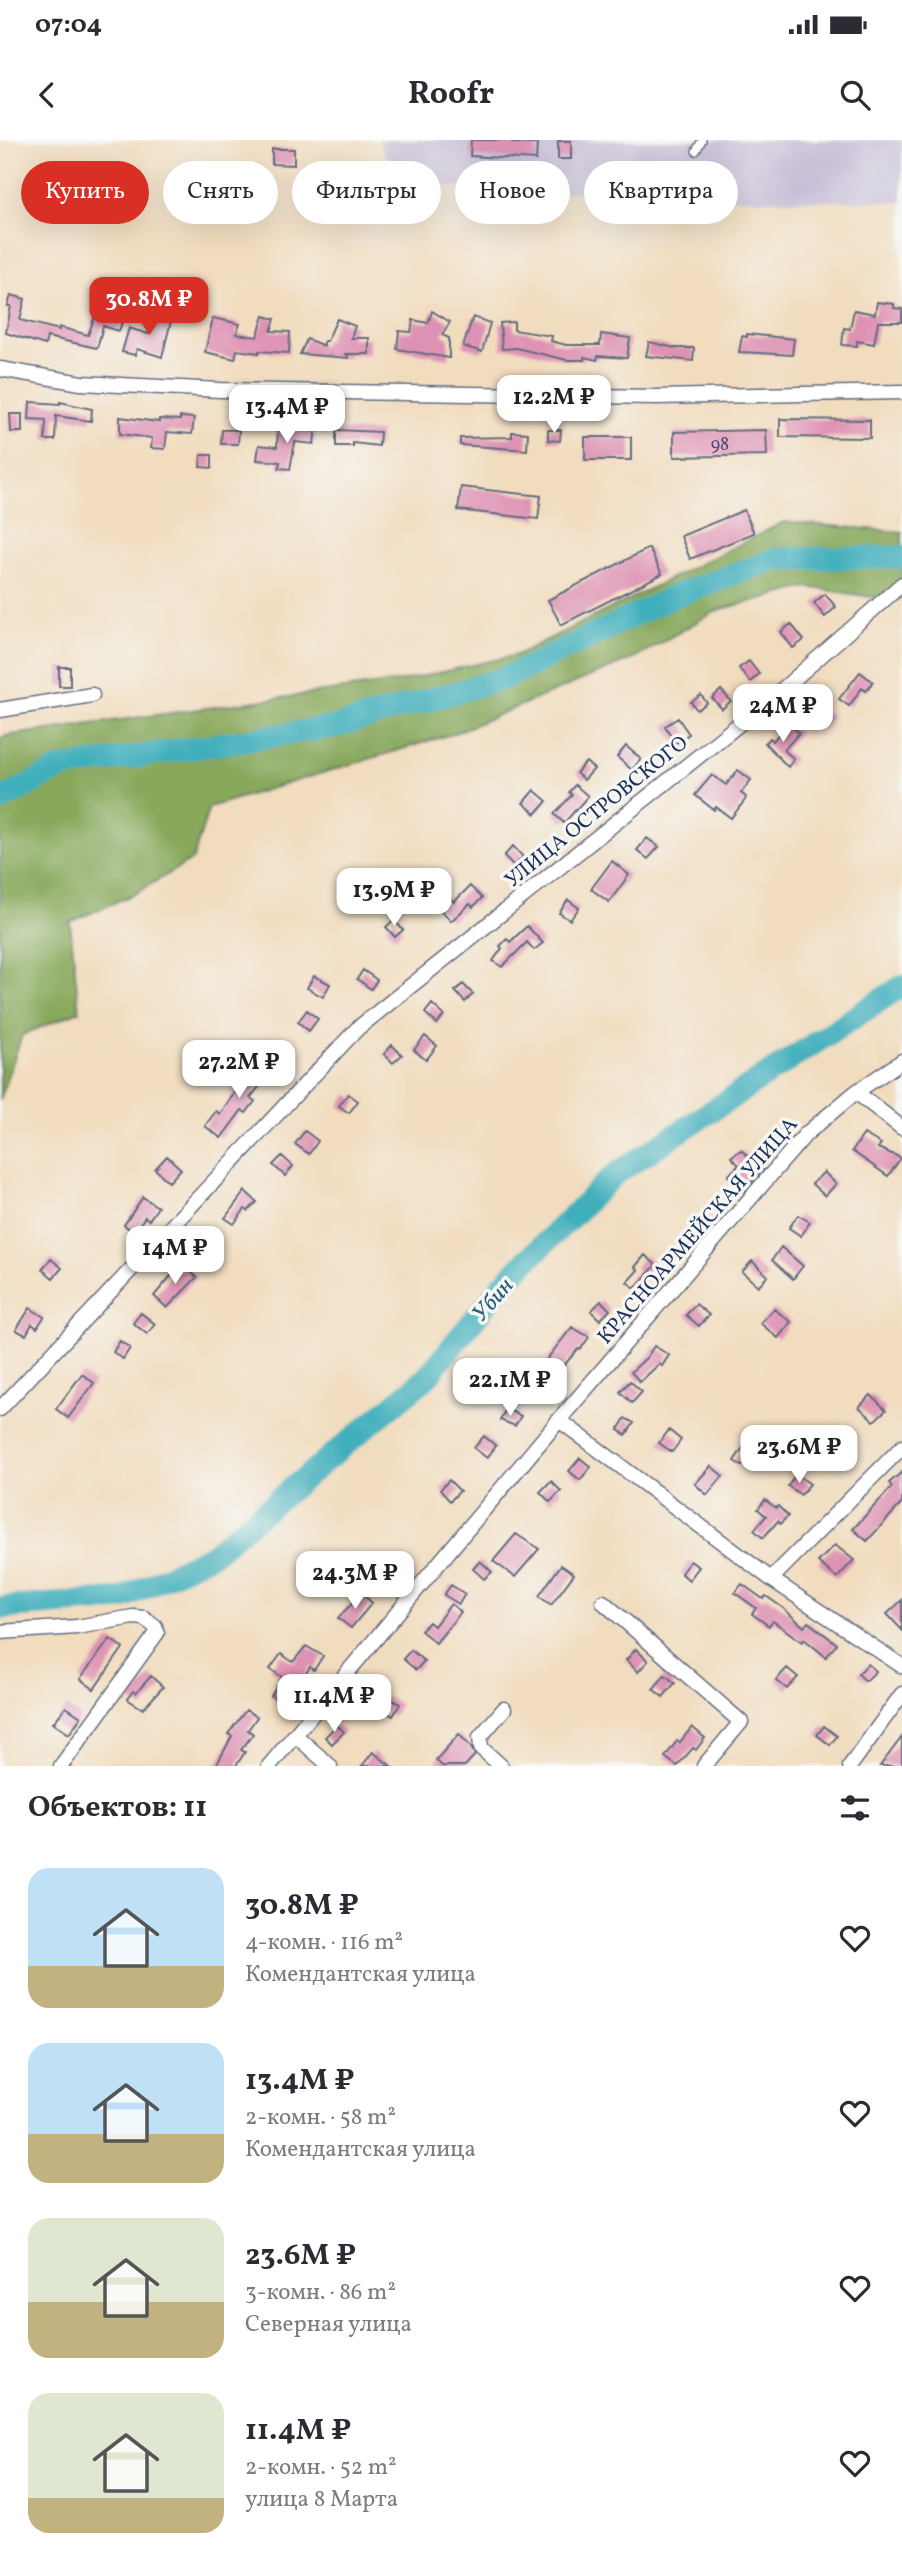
<!DOCTYPE html>
<html lang="ru">
<head>
<meta charset="utf-8">
<style>
	:root { --surface:#fff; --page:#f7f7f7; --text:#2b2b33; --muted:#7c7c81; --accent:#d93025 }
	body { margin:0; font-family:Vollkorn,serif; background:var(--page); color:var(--text); height:100vh; display:flex; flex-direction:column; font-size:26px; white-space:nowrap }
	* { box-sizing:border-box; margin:0 }
	p { font-size:23px; color:var(--muted) }
	.icon { flex:none; width:38px; height:38px; fill:none; stroke:currentColor; stroke-width:2; stroke-linecap:round; stroke-linejoin:round }
	.map { position:relative; height:1626px; overflow:hidden }
	.details { display:flex; flex-direction:column; background:var(--surface); flex:1 }
	.details>* { flex:none }
	.hud { position:absolute; left:21px; top:21px; width:861px; height:63px; display:flex; gap:14px }
	.price { position:absolute; translate:-50% -60px; padding:0 16px; border-radius:14px; background:#fff; color:#222; font-size:23px; line-height:46px; filter:drop-shadow(0 2px 4px #0008) }
	.price::after { content:''; position:absolute; left:50%; top:42px; width:21px; height:16px; margin-left:-10px; background:inherit; clip-path:polygon(0 0,100% 0,50% 100%) }
	.price.current { background:var(--accent); color:#fff }
	ul { padding:0; list-style:none }
	li { display:flex; align-items:center; gap:21px; height:175px; padding:0 28px }
	li span { display:grid; place-items:center; flex:none; width:196px; height:140px; border-radius:21px; color:#555 }
	li>.icon { margin-inline-start:auto }
	span .icon { width:84px; height:84px; fill:#fffc; stroke-width:1 }
	li b { font-size:30px }
	h2 { display:flex; justify-content:space-between; align-items:center; height:84px; padding:0 28px; font-size:30px }
	.pill { padding:0 24px; border-radius:32px; background:var(--surface); box-shadow:0 7px 28px #0002; font-size:24px; line-height:63px }
	.pill.current { background:var(--accent); color:#fff }
	.status { display:flex; justify-content:space-between; align-items:center; height:49px; padding:0 35px; background:var(--surface); direction:ltr }
	.status svg { height:19px; fill:currentColor }
	header { display:flex; justify-content:space-between; align-items:center; height:91px; padding:0 28px; background:var(--surface); font-size:32px; font-weight:700 }
	.map>svg:first-child { display:block }
	.industrial { fill:#c8bfd8 }
	.forest { fill:#88a85c; stroke:#526c5d; stroke-width:2 }
	.lines { fill:none; stroke-linecap:round; stroke-linejoin:round }
	.river { stroke:#40afbc; stroke-width:23 }
	.building { fill:#de92b3 }
	.lane-casing { stroke:#666c80; stroke-width:10 }
	.street-casing { stroke:#666c80; stroke-width:17 }
	.lane { stroke:#fff; stroke-width:7 }
	.street { stroke:#fff; stroke-width:14 }
	.labels { text-anchor:middle; stroke-width:7; stroke-linejoin:round; paint-order:stroke }
	.number-label { font-size:18px; fill:#4c4873 }
	.street-label { font-size:21px; fill:#1b2f5e; stroke:#f6f6f2 }
	.water-label { font-size:23px; font-style:italic; fill:#285c7f; stroke:#f6f6f2 }
</style>
</head>
<body>
<div class="status"><b>07:04</b><svg viewBox="0 0 49 12"><path d="M0 12V9h3v3zM5 12V6h3v6zM10 12V3h3v9zM15 12V0h3v12zM26 1h20v11H26zM47 4h2v5h-2z"/></svg></div>
<header><svg class="icon" aria-label="back" viewBox="0 0 24 24"><path d="M15 5l-7 7 7 7"/></svg>Roofr<svg class="icon" aria-label="search" viewBox="0 0 24 24"><circle cx="10" cy="10" r="6"/><path d="M15 15l6 6"/></svg></header>
<div class="map">
<svg width="902" height="1626" viewBox="0 0 902 1626">
	<rect width="100%" height="100%" fill="#f6f6f2"/>
	<filter id="ink" filterUnits="userSpaceOnUse"><feTurbulence type="fractalNoise" baseFrequency=".0143" numOctaves="2"/><feDisplacementMap in="SourceGraphic" scale="14" xChannelSelector="R" yChannelSelector="G"/><feConvolveMatrix kernelMatrix="1 2 1 2 8 2 1 2 1" color-interpolation-filters="sRGB"/></filter>
	<filter id="wash" filterUnits="userSpaceOnUse"><feTurbulence type="fractalNoise" baseFrequency=".00686" numOctaves="4" result="noise"/><feDisplacementMap in="SourceGraphic" scale="28" xChannelSelector="R" yChannelSelector="G"/><feGaussianBlur stdDeviation="1.57" result="paint"/><feColorMatrix in="noise" values="0 0 0 0 0 0 0 0 0 0 0 0 0 0 0 0 0 1.4 0 .05"/><feComposite in="paint" operator="in"/></filter>
	<g filter="url(#wash)">
		<rect width="100%" height="100%" fill="#f1dcbe"/>
		<path class="industrial" d="M378 0H902V62L764 60 636 52H549L400 44Z"/>
		<path class="forest" d="M784 382 902 392V459H885L807 447 718 470 632 519 452 594 209 667 193 719 136 753 70 782 79 871 22 895 0 960V600L5 596 402 541 517 515Z"/>
		<g class="lines">
			<path class="river" d="M0 660 61 628 338 586 505 538 672 457 775 419 902 417
				M0 1468 121 1459 211 1415 426 1238 504 1143 614 1035 902 846"/>
		</g>
		<g id="blocks">
			<path class="building" d="M471 0H513L512 3 537 4 536 20 470 16Z
				M558 1H571V19H558Z
				M272 9H294V25L272 24Z
				M11 155 25 159 20 180 59 190V187L88 195 97 171 122 182 119 191 103 186 97 208 47 197 45 205 6 193 11 166H8Z
				M877 162 894 164V168L902 169V182H878L874 204 857 201V206L842 205 844 188 850 189 854 170 875 174Z
				M432 171 450 182 442 195 449 198V218L397 209 399 191 411 192 413 180 428 183Z
				M154 172 172 177 162 217 137 209 135 215 122 212 129 188 148 194Z
				M264 176 275 179 271 191 290 192 289 213 259 211V213L237 210 235 219 205 212 213 178 240 184 236 194 257 197Z
				M473 177 490 183 482 212 463 206Z
				M337 179 355 186 351 198H369V214H344L348 215V218L300 214 307 199 324 206V201H327Z
				M514 182V190L552 196 551 201 566 205H600L601 194 630 198 627 218 598 216 597 220 584 217V220H567L516 208 502 209 500 183Z
				M747 194 794 199 792 215 739 212 742 196 747 197Z
				M649 202 675 208H694L693 221 646 216Z
				M30 262 60 264V262L92 269 91 281 56 276 55 300H45L46 280 29 279Z
				M10 274H22V292H11Z
				M120 277 159 282V279L180 280V277L194 278 192 294 167 292 165 309 151 308 152 298 120 294Z
				M780 279 870 280V298L780 297Z
				M304 285 316 286 314 304 295 302 290 329 279 328 280 322 257 320 259 305 277 307 278 287 304 289Z
				M222 290H239L238 304H221Z
				M336 290 380 292 379 306 353 303V306H336Z
				M548 290H561L560 301 548 300Z
				M766 290 767 315 674 317V292Z
				M512 292 528 293 527 310 460 305V298L512 297Z
				M585 297H631V320H585Z
				M201 315H212V328L200 327Z
				M461 347 541 356 538 379 458 370Z
				M744 370 754 393 690 419 681 396Z
				M649 408 662 434 561 485 548 460Z
				M825 454 836 467 825 477 814 463Z
				M791 484 804 500 793 508 781 492Z
				M749 521 759 534 750 542 739 528Z
				M59 527H70V546H59Z
				M860 532 873 542 866 551 862 548 849 566 839 559Z
				M721 550 731 561 722 569 712 558Z
				M701 555 707 563 697 570 691 562Z
				M812 560 832 577 824 587 804 570Z
				M678 578 689 594 676 603 665 586Z
				M788 583 799 593 784 610 794 619 788 627 765 603 770 598 773 601Z
				M626 606 641 619 632 630 617 617Z
				M586 622 594 629 584 640 576 633Z
				M738 630 751 640 741 653 746 657 745 660 731 678 716 667 714 670 695 655 712 635 726 645Z
				M575 645 588 656 564 683 554 674 572 655 569 652Z
				M534 650 547 661 536 674 523 663Z
				M647 698 659 707 648 719 637 710Z
				M513 706 523 717 514 726 504 716Z
				M612 721 629 735 609 762 591 749Z
				M470 746 482 758 473 767 470 764 451 781 438 767 449 757 454 762Z
				M568 760 579 768 570 780 559 773Z
				M394 780 403 790 395 797 386 787Z
				M527 786 543 803 534 810 527 802 502 827 493 821 502 808 500 806 507 799 510 802Z
				M363 830 377 840 371 849 357 839Z
				M314 836 330 844 323 857 307 848Z
				M463 844 473 854 465 862 455 851Z
				M432 864 444 875 437 884 425 873Z
				M307 870 318 879 309 891 298 882Z
				M425 896 437 906 426 920 414 910Z
				M392 905 402 915 393 923 384 914Z
				M257 919 272 931 250 958 255 961 246 973 242 970 221 998 205 986 216 971 220 974Z
				M348 954 358 961 349 973 339 966Z
				M305 991 318 1001 309 1014 295 1004Z
				M864 994 881 1004 878 1008 901 1018 888 1036 852 1011Z
				M741 1010 763 1029 744 1051 728 1036 739 1025 731 1017Z
				M167 1016 181 1029 169 1042 155 1029Z
				M282 1016 293 1026 285 1036 273 1025Z
				M824 1032 836 1044 825 1056 812 1044Z
				M245 1051 257 1062 248 1071 245 1069 234 1084 225 1078Z
				M143 1057 158 1067 149 1080 145 1077 134 1092 124 1085Z
				M798 1075 810 1082 801 1096 789 1088Z
				M781 1107 803 1126 793 1139 772 1120Z
				M645 1115 656 1125 635 1148 627 1142 638 1130 635 1127Z
				M51 1119 62 1128 53 1138 42 1129Z
				M752 1121 768 1136 758 1146 742 1132Z
				M181 1124 197 1137 167 1168 154 1156Z
				M601 1161 610 1170 600 1180 591 1171Z
				M696 1164 709 1175 699 1186 686 1175Z
				M30 1168 44 1177 37 1188 32 1184 26 1195 16 1190Z
				M774 1169 791 1182 778 1198 760 1183Z
				M141 1173 155 1184 147 1194 133 1183Z
				M572 1187 589 1197 580 1210 578 1209 560 1230 547 1219Z
				M120 1201 130 1208 123 1219 113 1212Z
				M654 1206 669 1215 662 1226 659 1224 640 1242 631 1232 647 1217Z
				M82 1234 94 1243 68 1278 56 1269Z
				M527 1241 542 1253 535 1261 520 1250Z
				M630 1241 642 1252 632 1263 620 1252Z
				M871 1255 886 1270 874 1281 859 1267Z
				M506 1269 521 1276 515 1286 500 1280Z
				M625 1278 634 1283 626 1295 618 1290Z
				M669 1290 681 1300 672 1312 659 1303Z
				M780 1294 799 1308 790 1319 772 1304Z
				M484 1296 496 1306 487 1318 474 1308Z
				M751 1296 759 1301 742 1326 734 1321Z
				M834 1302 844 1311 834 1321 823 1312Z
				M580 1318 591 1327 580 1340 569 1331Z
				M711 1326 723 1336 707 1355 695 1344Z
				M902 1332V1363L867 1401 853 1389 892 1347 889 1343Z
				M796 1334 810 1344 801 1355 788 1346Z
				M449 1340 460 1351 450 1361 440 1350Z
				M551 1341 561 1351 550 1362 540 1352Z
				M765 1360 776 1368 778 1366 788 1376 780 1384 778 1381 763 1398 754 1390 766 1376 758 1369Z
				M516 1394 539 1409 515 1437 493 1421Z
				M835 1405 854 1420 837 1438 818 1422Z
				M480 1421 492 1432 484 1439 473 1429Z
				M690 1421 699 1427 689 1440 681 1433Z
				M561 1425 574 1434 551 1465 539 1456Z
				M742 1444 763 1459 766 1456 783 1468 804 1487 808 1482 837 1504 826 1517 804 1499 802 1502 773 1481 769 1486 752 1474 756 1468 735 1453Z
				M451 1445 465 1454 459 1464 444 1455Z
				M362 1453 372 1463 351 1488 338 1478Z
				M902 1460V1490L887 1474Z
				M451 1464 461 1472 436 1503 421 1491 429 1482 434 1486Z
				M110 1499 123 1508 94 1549 80 1539Z
				M306 1506 323 1516 314 1530 310 1527 297 1547 294 1545 283 1563 271 1556 282 1537 270 1529 281 1514 293 1522Z
				M636 1509 648 1521 638 1532 626 1520Z
				M411 1510 424 1521 416 1530 403 1519Z
				M868 1524 876 1531 866 1541 858 1534Z
				M787 1528 798 1537 787 1549 776 1540Z
				M665 1535 675 1543 663 1557 653 1549Z
				M151 1536 163 1547 143 1569 127 1559 133 1551 136 1553Z
				M385 1556 400 1564 393 1576 380 1568Z
				M66 1567 81 1577 69 1594 53 1583Z
				M246 1570 257 1577 248 1590 253 1594 241 1610 245 1612 236 1626H216L232 1596 228 1594Z
				M337 1585 344 1592 332 1604 325 1597Z
				M824 1586 837 1596 830 1605 817 1595Z
				M692 1587 705 1598 696 1610 693 1608 677 1626 665 1617 677 1601 680 1602Z
				M459 1594 471 1607 475 1615 465 1626H442L436 1620Z
				M902 1597V1626H880Z
				M373 1612 391 1626H362Z"/>
		</g>
	</g>
	<g filter="url(#ink)">
		<use href="#blocks" fill-opacity="0" stroke="#666c80" stroke-width="2"/>
		<g class="lines">
			<g class="lane-casing">
				<path id="lane" d="M696 11 702 0"/>
			</g>
			<g class="street-casing">
				<path id="street" d="M0 229 81 243 220 250 655 257 902 252
					M0 570 92 555
					M856 952 902 988
					M0 1269 358 888 783 549 902 444
					M559 1280 771 1439 902 1526
					M771 1439 902 1307
					M603 1462 741 1582 704 1626
					M0 1492 77 1487 133 1477 144 1478 155 1486 157 1493 61 1626
					M295 1595 330 1626
					M269 1626 559 1280 806 994 856 952 902 921
					M501 1626 481 1608 480 1597 504 1569
					M850 1626 902 1554"/>
			</g>
			<use href="#lane" class="lane"/>
			<use href="#street" class="street"/>
		</g>
	</g>
	<g class="labels">
		<g class="number-label">
			<text x="720" y="310">98</text>
		</g>
		<g class="street-label">
			<text transform="translate(596 671) rotate(-39)" y="7">УЛИЦА ОСТРОВСКОГО</text>
			<text transform="translate(697 1090) rotate(-49)" y="7">КРАСНОАРМЕЙСКАЯ УЛИЦА</text>
		</g>
		<g class="water-label">
			<text transform="translate(492 1159) rotate(-49)" y="8">Убин</text>
		</g>
	</g>
</svg>
<b class="price current" style="left:149px;top:197px">30.8M ₽</b>
<b class="price" style="left:554px;top:295px">12.2M ₽</b>
<b class="price" style="left:287px;top:305px">13.4M ₽</b>
<b class="price" style="left:783px;top:604px">24M ₽</b>
<b class="price" style="left:394px;top:788px">13.9M ₽</b>
<b class="price" style="left:239px;top:960px">27.2M ₽</b>
<b class="price" style="left:175px;top:1146px">14M ₽</b>
<b class="price" style="left:510px;top:1278px">22.1M ₽</b>
<b class="price" style="left:799px;top:1345px">23.6M ₽</b>
<b class="price" style="left:355px;top:1471px">24.3M ₽</b>
<b class="price" style="left:334px;top:1594px">11.4M ₽</b>
<div class="hud">
<a class="pill current">Купить</a>
<a class="pill">Снять</a>
<a class="pill">Фильтры</a>
<a class="pill">Новое</a>
<a class="pill">Квартира</a>
</div>
</div>
<section class="details">
<h2>Объектов: 11<svg class="icon" aria-label="filters" viewBox="0 0 24 24"><path d="M4 7h16M4 17h16"/><circle cx="9" cy="7" r="2"/><circle cx="15" cy="17" r="2"/></svg></h2>
<ul>
<li><span style="background:linear-gradient(#bfe0f5 70%,#c2b280 0)"><svg class="icon" aria-label="home" viewBox="0 0 24 24"><path d="M3 11l9-7 9 7M6 9v11h12V9"/></svg></span><div><b>30.8M ₽</b><p>4-комн. · 116 m²</p><p>Комендантская улица</p></div><svg class="icon" aria-label="heart" viewBox="0 0 24 24"><path d="M12 20l-8-8c-3-5 5-10 8-4 3-6 11-1 8 4z"/></svg></li>
<li><span style="background:linear-gradient(#bfe0f5 65%,#c2b280 0)"><svg class="icon" aria-label="home" viewBox="0 0 24 24"><path d="M3 11l9-7 9 7M6 9v11h12V9"/></svg></span><div><b>13.4M ₽</b><p>2-комн. · 58 m²</p><p>Комендантская улица</p></div><svg class="icon" aria-label="heart" viewBox="0 0 24 24"><path d="M12 20l-8-8c-3-5 5-10 8-4 3-6 11-1 8 4z"/></svg></li>
<li><span style="background:linear-gradient(#dfe7d0 60%,#c2b280 0)"><svg class="icon" aria-label="home" viewBox="0 0 24 24"><path d="M3 11l9-7 9 7M6 9v11h12V9"/></svg></span><div><b>23.6M ₽</b><p>3-комн. · 86 m²</p><p>Северная улица</p></div><svg class="icon" aria-label="heart" viewBox="0 0 24 24"><path d="M12 20l-8-8c-3-5 5-10 8-4 3-6 11-1 8 4z"/></svg></li>
<li><span style="background:linear-gradient(#dfe7d0 75%,#c2b280 0)"><svg class="icon" aria-label="home" viewBox="0 0 24 24"><path d="M3 11l9-7 9 7M6 9v11h12V9"/></svg></span><div><b>11.4M ₽</b><p>2-комн. · 52 m²</p><p>улица 8 Марта</p></div><svg class="icon" aria-label="heart" viewBox="0 0 24 24"><path d="M12 20l-8-8c-3-5 5-10 8-4 3-6 11-1 8 4z"/></svg></li>
</ul>
</section>
</body>
</html>
